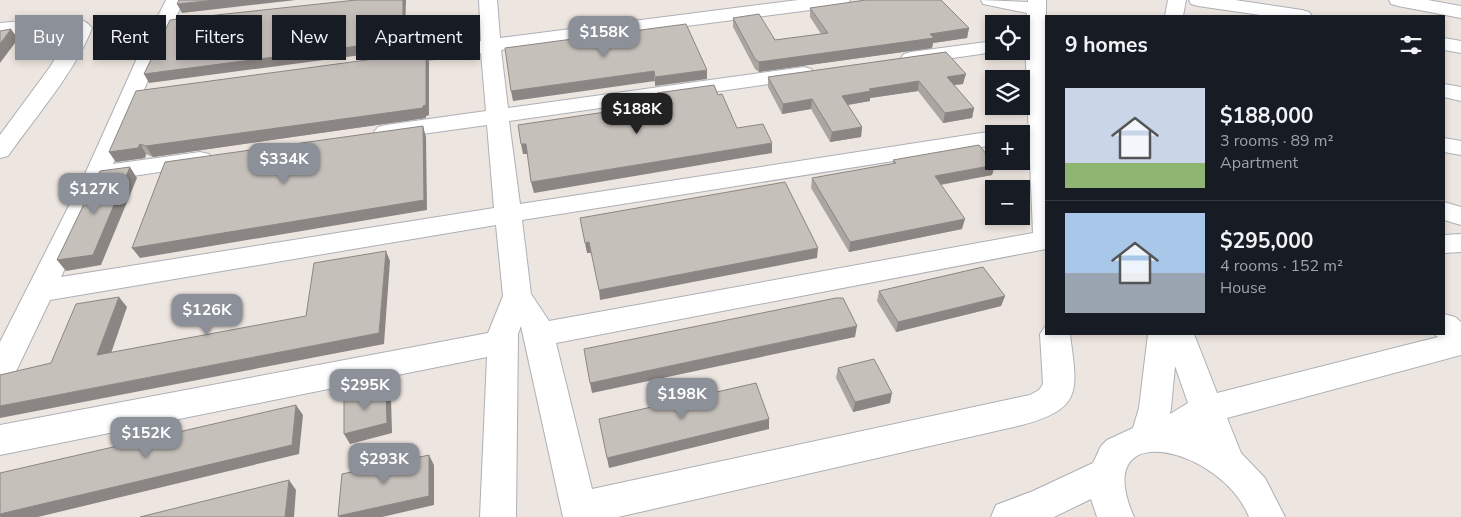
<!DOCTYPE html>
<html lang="en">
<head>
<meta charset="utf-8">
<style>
	:root { --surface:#171b24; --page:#20242c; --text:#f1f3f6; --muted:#9ea1a6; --line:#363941; --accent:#8c9099 }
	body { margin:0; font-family:"Nunito Sans",sans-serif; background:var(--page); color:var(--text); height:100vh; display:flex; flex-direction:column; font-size:19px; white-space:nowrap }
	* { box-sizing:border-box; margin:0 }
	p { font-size:16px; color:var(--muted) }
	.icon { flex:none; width:28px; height:28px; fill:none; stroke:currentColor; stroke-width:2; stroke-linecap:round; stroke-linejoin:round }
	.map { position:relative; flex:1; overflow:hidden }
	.sheet { position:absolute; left:1045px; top:15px; width:400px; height:320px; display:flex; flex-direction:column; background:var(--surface); border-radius:0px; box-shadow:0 2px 8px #0003 }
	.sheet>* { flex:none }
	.guide { position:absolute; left:15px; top:15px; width:475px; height:45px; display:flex; gap:10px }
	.buttons { position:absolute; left:985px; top:15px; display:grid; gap:10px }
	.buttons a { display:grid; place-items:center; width:45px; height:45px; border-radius:0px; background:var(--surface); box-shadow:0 2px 8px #0003; font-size:25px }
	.price { position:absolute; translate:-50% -42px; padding:0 11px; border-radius:10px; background:var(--accent); color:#fff; font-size:16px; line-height:32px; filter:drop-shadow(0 1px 2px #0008) }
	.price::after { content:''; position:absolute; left:50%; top:30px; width:15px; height:11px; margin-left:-8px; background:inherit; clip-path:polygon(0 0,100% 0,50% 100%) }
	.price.active { background:#222; color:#fff }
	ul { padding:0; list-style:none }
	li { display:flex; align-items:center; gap:15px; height:125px; padding:0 20px }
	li+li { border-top:1px solid var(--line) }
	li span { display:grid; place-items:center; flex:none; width:140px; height:100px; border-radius:0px; color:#555 }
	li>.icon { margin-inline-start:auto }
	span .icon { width:60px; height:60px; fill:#fffc; stroke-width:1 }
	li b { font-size:21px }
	h2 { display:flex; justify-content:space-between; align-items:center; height:60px; padding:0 20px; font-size:21px }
	.chip { padding:0 18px; border-radius:0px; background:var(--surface); box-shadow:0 2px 8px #0003; font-size:18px; line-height:45px }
	.chip.active { background:var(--accent); color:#fff }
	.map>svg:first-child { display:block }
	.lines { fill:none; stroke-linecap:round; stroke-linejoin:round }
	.minor-casing { stroke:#acb0b8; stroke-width:2 }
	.tertiary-casing { stroke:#acb0b8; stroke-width:2 }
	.minor { fill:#fff; fill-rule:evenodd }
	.tertiary { fill:#fff; fill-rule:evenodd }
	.wall { fill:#aaa5a1 }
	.shaded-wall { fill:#8b8683 }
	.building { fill:#c6c0bb; stroke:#8b8683 }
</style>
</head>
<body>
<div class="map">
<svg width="1461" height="517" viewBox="0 0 1461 517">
	<rect width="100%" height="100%" fill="#ede5df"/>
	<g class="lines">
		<g class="minor-casing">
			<path id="minor" d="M166 0H184L159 54 113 164 200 152 209 154 212 159 209 164 200 166 106 180 61 277 494 208 487 125 386 139 378 137 374 132 378 127 386 125 486 111 481 53 389 65 382 63 379 59 382 55 389 53 481 41 479 0H497L500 38 798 0H850L848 4 841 6 501 50 508 108 804 67 811 69 815 73 811 77 804 79 509 121 520 204 994 131 1003 134H994V145L522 220 531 294 549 321 1033 233 1025 41 1027 13 983 4 981 0 1028 2V0H1046V249L556 343 592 489 1030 395 1039 390 1043 384 1040 334 1046 325V334H1070C1077 390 1084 408 1022 425L618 517H563L521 326 518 334 516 517H480L487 357 0 455V425L488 333 503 296 496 225 50 300 11 382 0 386V342L85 174 139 54Z
				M1168 0H1186L1183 16H1165Z
				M1189 0H1235L1302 10 1309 12 1312 16H1267L1198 6 1191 4Z
				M66 17C76 18 85 19 92 28 77 69 34 119 8 156L0 158V135L50 67 72 30 0 35V23Z
				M1444 38 1461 41V53L1444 50Z
				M994 41V51H1001L911 64 904 62 901 58 904 54 911 52Z
				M1444 84 1461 87V101L1444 97Z
				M1444 138 1461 141V155L1444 152Z
				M1444 202 1461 207V225L1444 220Z
				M1461 234V252L1444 253V235Z
				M1444 314 1455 317 1461 322V355L1227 418 1241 453 1265 478 1285 517H1249C1223 449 1088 413 1134 517H1097L1091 499 1054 517H991L996 505 1033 491 1093 463 1101 446 1107 440 1133 428 1139 408 1148 334H1194L1217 393 1438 337 1434 334H1444ZM1175 366 1188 403 1170 414 1171 408Z"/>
		</g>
		<g class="tertiary-casing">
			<path id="tertiary" d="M1389 0H1428L1461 6V18L1398 6 1391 4Z"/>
		</g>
		<use href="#minor" class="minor"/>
		<use href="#tertiary" class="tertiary"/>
	</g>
	<path class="wall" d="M810 8 969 28 967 38 933 43 932 48 759 72 755 69 733 27V18L775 40 821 34 810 17Z
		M946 52 963 84 954 85 974 108 972 118 943 123 918 91 870 98V101L848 105 862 127 861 137 830 142 811 109 782 114 768 87V77Z
		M429 62V115L426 116V118L153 157 146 154 145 158 116 162 109 152Z
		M893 160 995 165 992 175 941 185 962 229 849 252 811 188 812 178 893 164Z
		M879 291 1005 296 1001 306 896 332 877 301Z
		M838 368 890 403 853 412 836 378Z"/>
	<path class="shaded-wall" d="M215 0H296L182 13 177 4Z
		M403 0H406L405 29 403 21Z
		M427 18 429 26V46L149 83 144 74Z
		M969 28 967 38 933 43 932 48 759 72V62Z
		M11 29 18 39 0 63V44Z
		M426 52 429 62V115L426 116V118L153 157 146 146Z
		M707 70V79L655 86V77Z
		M654 71 655 81 513 101 511 91Z
		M966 74 963 84 945 86 947 77Z
		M919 81 918 91 870 98V101L841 106 842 96 869 89Z
		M812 99 811 109 782 114 783 104Z
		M974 108 972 118 943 123 945 113Z
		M423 126 426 137 427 210 140 258 132 248Z
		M862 127 861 137 830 142 832 132Z
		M772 143V153L534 193 531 182Z
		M140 144 146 154 145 158 116 162 109 152Z
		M521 144H526L528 154H523Z
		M995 165 992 175 932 186 935 176Z
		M130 167 137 178 101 265 66 271 57 260Z
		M965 219 962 229 849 252 850 242Z
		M589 242 591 253H587L585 243Z
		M818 248 817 258 600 300 599 290Z
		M386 251 390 261 384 344 0 418V406L379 333Z
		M1005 296 1001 306 896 332 898 322Z
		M119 297 127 307 107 365 97 355Z
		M857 326 855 337 592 393 590 383Z
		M386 388 391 398 392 433 350 444 344 434Z
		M892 393 890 403 853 412 855 402Z
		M296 405 303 415 299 454 38 517H0V514Z
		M769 419V429L609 468 607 458Z
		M429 455 434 465V505L382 517H339L338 516Z
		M289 480 296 490 294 517H285Z"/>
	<path class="building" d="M179 0H215L177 4Z
		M356 0H403V21L427 18V37L144 74 170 20Z
		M866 0H941L969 28 930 34 934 38 759 62 755 59 733 18 759 14 775 40 828 33 810 8Z
		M686 24 707 70 655 77 654 71 511 91 505 48Z
		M11 29 0 44V31Z
		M426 52V105L423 106V108L146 146 140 144 138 148 109 152 136 91Z
		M946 52 966 74 947 77 974 108 945 113 919 81 869 89 871 91 842 96 862 127 832 132 812 99 783 104 768 77Z
		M714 85 718 95 722 94 737 128 763 124 772 143 531 182 526 144H521L518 125 659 104 657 93Z
		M423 126 424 200 132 248 165 162Z
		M979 145 995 165 935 176 965 219 850 242 812 178 896 163 893 160Z
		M130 167 93 255 57 260 100 171Z
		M785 182 818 248 599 290 589 242 585 243 580 218Z
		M386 251 379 333 0 406V375L51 363 76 304 119 297 97 355 306 316 314 263Z
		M983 267 1005 296 898 322 879 291Z
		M836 298H843L857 326 590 383 584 349Z
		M874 359 892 393 855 402 838 368Z
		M756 383 769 419 607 458 599 419Z
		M386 388 387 423 344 434V398Z
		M296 405 292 445 0 514V473Z
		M429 455V496L338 516 342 474Z
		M289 480 285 517H140Z"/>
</svg>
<div class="buttons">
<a><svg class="icon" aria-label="locate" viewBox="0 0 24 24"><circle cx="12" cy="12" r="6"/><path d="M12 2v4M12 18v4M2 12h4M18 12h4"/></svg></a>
<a><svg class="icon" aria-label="layers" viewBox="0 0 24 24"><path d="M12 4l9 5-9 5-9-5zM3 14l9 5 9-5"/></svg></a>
<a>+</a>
<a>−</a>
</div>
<b class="price" style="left:604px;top:58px">$158K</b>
<b class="price active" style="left:637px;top:135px">$188K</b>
<b class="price" style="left:284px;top:185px">$334K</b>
<b class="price" style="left:94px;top:215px">$127K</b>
<b class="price" style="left:207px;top:336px">$126K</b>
<b class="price" style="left:365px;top:411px">$295K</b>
<b class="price" style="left:682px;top:420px">$198K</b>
<b class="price" style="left:146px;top:459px">$152K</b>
<b class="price" style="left:384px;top:485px">$293K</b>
<div class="guide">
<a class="chip active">Buy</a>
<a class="chip">Rent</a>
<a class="chip">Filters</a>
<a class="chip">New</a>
<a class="chip">Apartment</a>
</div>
<section class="sheet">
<h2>9 homes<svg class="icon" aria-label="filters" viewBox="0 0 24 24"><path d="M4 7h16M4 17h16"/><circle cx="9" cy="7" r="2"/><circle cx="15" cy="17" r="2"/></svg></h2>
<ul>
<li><span style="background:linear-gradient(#c9d6e8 75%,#8fb573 0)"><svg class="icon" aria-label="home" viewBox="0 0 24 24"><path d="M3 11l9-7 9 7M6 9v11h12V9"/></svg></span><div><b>$188,000</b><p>3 rooms · 89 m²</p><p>Apartment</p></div></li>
<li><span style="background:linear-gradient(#a9c7e8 60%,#9aa5b1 0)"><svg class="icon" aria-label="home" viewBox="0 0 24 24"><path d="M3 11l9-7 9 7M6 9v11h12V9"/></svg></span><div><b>$295,000</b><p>4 rooms · 152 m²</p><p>House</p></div></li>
</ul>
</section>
</div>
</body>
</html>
